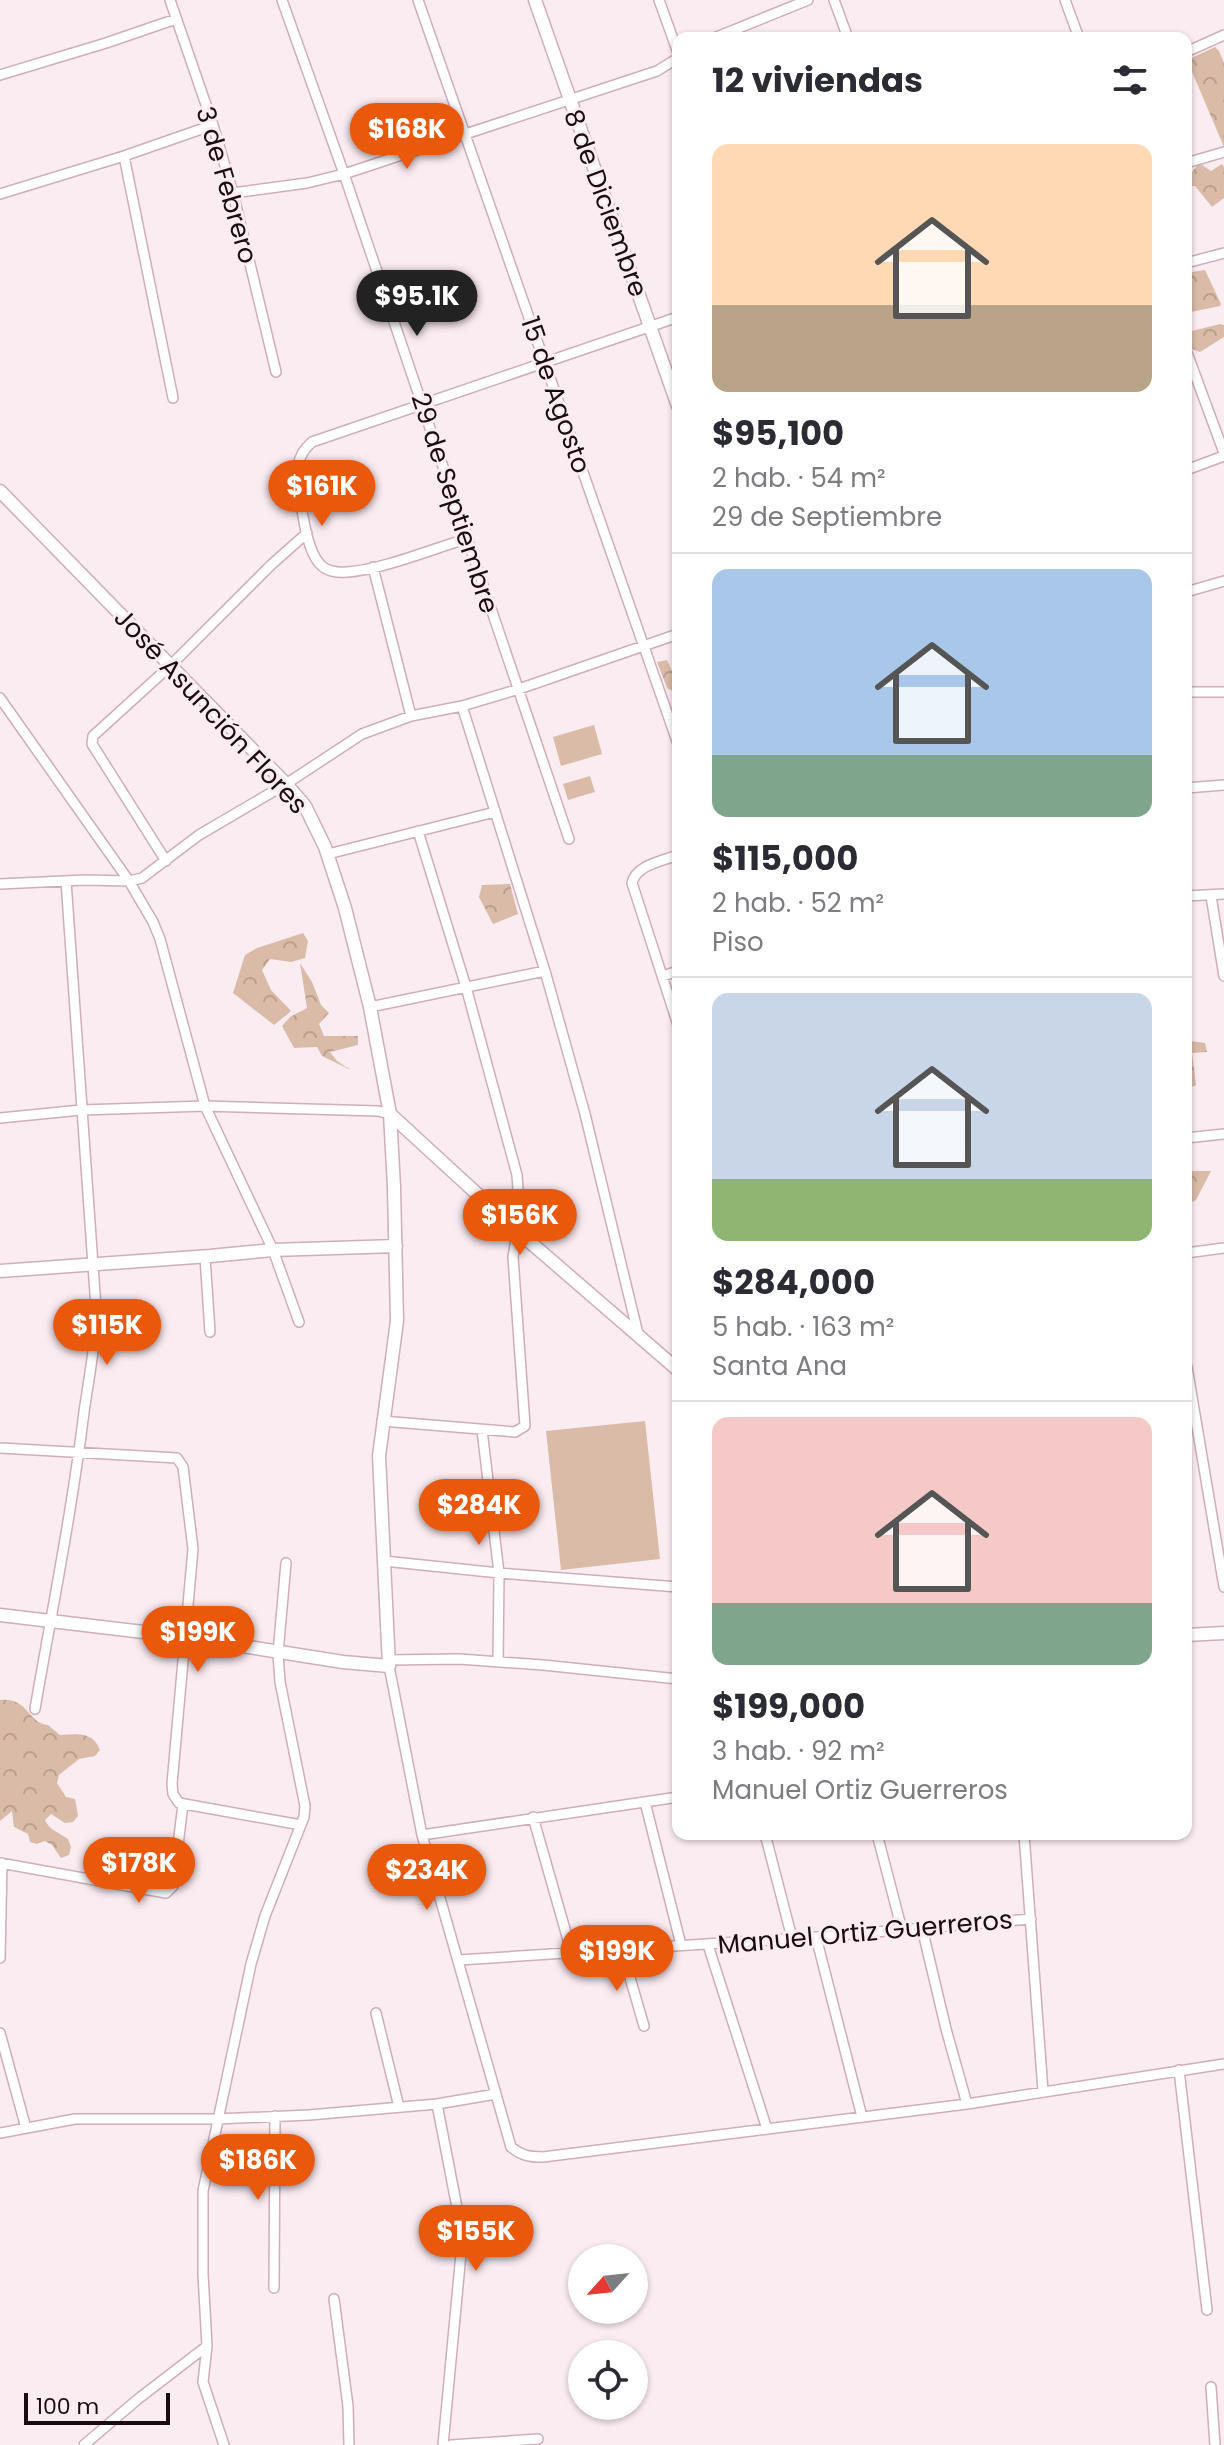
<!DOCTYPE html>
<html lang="es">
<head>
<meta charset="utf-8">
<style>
	:root { --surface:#fff; --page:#f7f7f7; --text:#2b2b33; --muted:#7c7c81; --line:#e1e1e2; --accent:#ea580c }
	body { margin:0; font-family:Poppins,sans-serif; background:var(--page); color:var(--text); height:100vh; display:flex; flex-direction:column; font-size:30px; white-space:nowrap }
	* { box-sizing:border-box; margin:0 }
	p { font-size:26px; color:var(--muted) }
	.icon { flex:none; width:44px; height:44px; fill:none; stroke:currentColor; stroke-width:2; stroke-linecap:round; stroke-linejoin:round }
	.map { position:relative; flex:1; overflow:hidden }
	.side { position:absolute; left:672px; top:32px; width:520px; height:1808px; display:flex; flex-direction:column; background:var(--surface); border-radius:16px; box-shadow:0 2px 6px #0004 }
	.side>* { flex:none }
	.needle { width:52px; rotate:243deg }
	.buttons { position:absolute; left:568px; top:2244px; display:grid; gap:16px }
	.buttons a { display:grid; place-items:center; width:80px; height:80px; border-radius:50%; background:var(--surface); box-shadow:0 2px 6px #0004; font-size:40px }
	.scale { position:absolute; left:24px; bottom:20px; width:146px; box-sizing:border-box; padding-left:8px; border:4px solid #190d13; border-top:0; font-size:22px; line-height:28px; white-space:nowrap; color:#190d13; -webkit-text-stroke:6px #fbecf2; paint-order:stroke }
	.price { position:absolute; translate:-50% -68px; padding:0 18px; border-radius:28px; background:var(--accent); color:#fff; font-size:26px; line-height:52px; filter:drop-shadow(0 2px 4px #0008) }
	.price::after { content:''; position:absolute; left:50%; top:48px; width:24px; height:18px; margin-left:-12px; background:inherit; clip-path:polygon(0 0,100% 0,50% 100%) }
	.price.on { background:#222; color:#fff }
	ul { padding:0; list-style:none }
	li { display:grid; align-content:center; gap:16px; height:424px; padding:0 40px }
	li+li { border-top:2px solid var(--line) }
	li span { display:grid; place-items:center; height:248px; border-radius:16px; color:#555 }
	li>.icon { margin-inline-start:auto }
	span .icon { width:144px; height:144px; fill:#fffc; stroke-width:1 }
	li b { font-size:34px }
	h2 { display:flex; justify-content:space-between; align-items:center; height:96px; padding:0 40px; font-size:34px }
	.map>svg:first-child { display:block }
	.forest { fill:url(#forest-crowns) }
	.pitch { fill:#d9bba7 }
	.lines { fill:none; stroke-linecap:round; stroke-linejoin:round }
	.minor-casing { stroke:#cfadbc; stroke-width:12 }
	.tertiary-casing { stroke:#cfadbc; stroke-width:15 }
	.minor { stroke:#fff; stroke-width:9 }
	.tertiary { stroke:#fff; stroke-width:12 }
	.labels { text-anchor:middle; stroke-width:6; stroke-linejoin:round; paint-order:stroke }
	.street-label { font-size:26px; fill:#190d13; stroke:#fbecf2 }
</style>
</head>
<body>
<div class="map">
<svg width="1224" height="2445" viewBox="0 0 1224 2445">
	<defs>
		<pattern id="forest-crowns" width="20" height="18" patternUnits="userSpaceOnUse" patternTransform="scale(2)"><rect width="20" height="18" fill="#d9bba7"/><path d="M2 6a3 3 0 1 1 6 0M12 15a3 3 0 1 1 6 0" fill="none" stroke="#baa08f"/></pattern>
	</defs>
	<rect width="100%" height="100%" fill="#fbecf2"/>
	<path class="forest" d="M1215 47 1219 51 1224 63V147L1187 60Z
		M1199 163 1211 171 1222 164 1224 167V198L1212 207 1195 186H1186V173L1192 172Z
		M1205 270 1221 304 1220 306 1186 313V273Z
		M1220 324 1224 325V337L1200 352C1189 349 1186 343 1188 332Z
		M667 660 672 671 678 669V694L667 688 657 662Z
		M510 884 518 914 493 924 479 897 482 885Z
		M303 933 308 941 305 958 291 962 270 959 262 970 271 990 291 1011 274 1025 233 993 245 955 257 948Z
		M300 963 312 982 321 1005 329 1013 319 1024 324 1036H358V1045L330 1052 337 1061 351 1070 322 1056 317 1047 294 1048 282 1026 290 1017 307 1008Z
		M1186 1028 1191 1029V1041L1205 1043 1207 1052 1192 1053 1196 1085 1188 1089 1186 1098Z
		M1186 1171H1211L1196 1200 1186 1205Z
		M0 1700C29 1697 27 1723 48 1725L60 1735C77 1734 93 1731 100 1750L95 1756 79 1759 59 1775 57 1783 66 1797 75 1799 78 1816 73 1822 65 1823 51 1814 45 1820C50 1831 59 1832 68 1839L71 1847 69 1855 61 1858 52 1845 45 1841 37 1844 30 1842 28 1834 14 1827 12 1811 0 1821Z"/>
	<path class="pitch" d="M594 725 602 754 561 766 553 737Z
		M590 776 595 792 568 800 563 784Z
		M645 1421 660 1559 561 1570 546 1431Z"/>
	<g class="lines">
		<g class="minor-casing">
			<path id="minor" d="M170 0 213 125 233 193 276 372
				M282 0 344 174 569 839
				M418 0 678 744
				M659 0 678 53
				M834 0 848 38
				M1065 0 1079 38
				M714 38 808 0
				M1186 52 1224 35
				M0 75 106 43 176 19
				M124 156 173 398
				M1186 163 1224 152
				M233 193 307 183 344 174 657 71 678 58
				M0 194 124 156 213 125
				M1186 263 1224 253
				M1186 350 1224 453
				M1186 470 1224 456
				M466 539C432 549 381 570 347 572 337 573 325 571 319 563 307 549 303 516 300 498 297 476 293 458 312 442L678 317
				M373 567 411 716
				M1186 592 1224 581
				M1186 692H1224
				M0 698 129 881 153 922 160 939 205 1106 273 1250 299 1322
				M462 706 545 971 585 1114 639 1338
				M1186 788 1224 785
				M328 854 495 812
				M678 855C662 861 636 865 632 883L678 1025
				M166 861 92 744 93 736 170 666 271 565 307 533
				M0 884 85 880 129 881 142 878 199 835 286 784 362 734 411 716 462 706 519 689 678 634
				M1186 896 1224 894
				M1211 896 1224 976
				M663 976 678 971
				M370 1007 545 971
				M0 1118 81 1110 205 1106 378 1111 390 1114
				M1186 1138 1224 1134
				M1186 1253 1224 1248
				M205 1257 210 1332
				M1187 1367 1224 1587
				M382 1421 515 1432 525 1426 513 1257 520 1217 517 1175 466 987 418 831
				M482 1430 499 1573 498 1662
				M0 1448 177 1458 183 1467 193 1549 172 1784 173 1794 179 1803 301 1825
				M384 1561 499 1573 678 1587
				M388 1660 459 1659 543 1665 678 1679
				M389 1666 422 1835 511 2147C522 2156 530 2157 543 2157L967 2104 1224 2064
				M35 1709C52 1610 72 1511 84 1412 89 1377 96 1343 96 1308L66 881
				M645 1802 681 1945
				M533 1817 572 1954
				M765 1834 792 1938
				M877 1834 902 1930
				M1024 1834 1043 2091
				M422 1835 678 1797
				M0 1863 166 1893 173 1886 183 1804
				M922 1928 946 2029 967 2104
				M816 1937 862 2117
				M708 1945 767 2129
				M622 1950 644 2026
				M0 1958 2 1863
				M459 1960 816 1937 1031 1919
				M376 2013 399 2107
				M0 2033 26 2128
				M1179 2070 1207 2310
				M437 2104 459 2218 462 2243 443 2445
				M0 2133 75 2119H217L309 2115 437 2104 496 2094
				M274 2288 275 2116
				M334 2299 348 2406 349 2445
				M1211 2387 1215 2445
				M84 2445 138 2399 207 2346
				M224 2445 203 2382 207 2346 203 2274V2191L251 1964 265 1916 304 1817 305 1806 280 1682 278 1653 286 1563
				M451 2445 538 2439"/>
		</g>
		<g class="tertiary-casing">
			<path id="tertiary" d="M535 0 678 406
				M0 491 286 784 305 806 325 847 345 908 370 1007 390 1114 394 1187 397 1321 379 1456 389 1666 343 1662 185 1637 0 1615
				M390 1114 523 1236 678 1370
				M0 1271 210 1256 273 1250 396 1246
				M1186 1635 1224 1633"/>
		</g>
		<use href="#minor" class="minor"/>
		<use href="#tertiary" class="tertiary"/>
	</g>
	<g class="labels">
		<g class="street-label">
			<text transform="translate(227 185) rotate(74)" y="9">3 de Febrero</text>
			<text transform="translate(606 203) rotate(70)" y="9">8 de Diciembre</text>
			<text transform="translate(556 395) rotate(71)" y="9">15 de Agosto</text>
			<text transform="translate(455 503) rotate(72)" y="9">29 de Septiembre</text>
			<text transform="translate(211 711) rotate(47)" y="9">José Asunción Flores</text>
			<text transform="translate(865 1932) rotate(-5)" y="9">Manuel Ortiz Guerreros</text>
		</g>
	</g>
</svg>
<div class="buttons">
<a><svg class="needle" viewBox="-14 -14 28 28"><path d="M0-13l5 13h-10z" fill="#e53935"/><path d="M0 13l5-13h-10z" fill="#7c7c81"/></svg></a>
<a><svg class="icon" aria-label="locate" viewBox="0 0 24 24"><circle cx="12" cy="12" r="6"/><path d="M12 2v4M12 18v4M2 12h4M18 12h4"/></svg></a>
</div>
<div class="scale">100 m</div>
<b class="price" style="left:407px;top:171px">$168K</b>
<b class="price on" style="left:417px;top:338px">$95.1K</b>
<b class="price" style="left:322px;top:528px">$161K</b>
<b class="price" style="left:520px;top:1257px">$156K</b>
<b class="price" style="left:107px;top:1367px">$115K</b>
<b class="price" style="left:479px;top:1547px">$284K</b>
<b class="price" style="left:198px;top:1674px">$199K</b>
<b class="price" style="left:139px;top:1905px">$178K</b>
<b class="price" style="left:427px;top:1912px">$234K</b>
<b class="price" style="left:617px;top:1993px">$199K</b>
<b class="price" style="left:258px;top:2202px">$186K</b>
<b class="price" style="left:476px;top:2273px">$155K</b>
<section class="side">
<h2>12 viviendas<svg class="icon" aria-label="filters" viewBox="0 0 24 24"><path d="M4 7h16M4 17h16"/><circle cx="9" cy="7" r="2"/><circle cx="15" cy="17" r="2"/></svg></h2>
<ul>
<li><span style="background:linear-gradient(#ffd9b3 65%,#b9a48a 0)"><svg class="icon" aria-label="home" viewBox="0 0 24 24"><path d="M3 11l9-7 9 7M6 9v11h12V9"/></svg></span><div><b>$95,100</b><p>2 hab. · 54 m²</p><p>29 de Septiembre</p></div></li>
<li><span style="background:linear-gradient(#a9c7e8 75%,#7fa58c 0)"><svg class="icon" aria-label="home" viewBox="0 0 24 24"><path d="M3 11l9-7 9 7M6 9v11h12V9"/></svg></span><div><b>$115,000</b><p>2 hab. · 52 m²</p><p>Piso</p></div></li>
<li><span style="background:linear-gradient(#c9d6e8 75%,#8fb573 0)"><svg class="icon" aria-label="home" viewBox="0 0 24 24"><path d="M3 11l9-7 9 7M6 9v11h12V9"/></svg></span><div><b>$284,000</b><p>5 hab. · 163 m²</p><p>Santa Ana</p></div></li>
<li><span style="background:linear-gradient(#f6c9c9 75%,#7fa58c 0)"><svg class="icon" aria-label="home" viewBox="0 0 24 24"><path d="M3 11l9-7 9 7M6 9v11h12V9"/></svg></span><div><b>$199,000</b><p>3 hab. · 92 m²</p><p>Manuel Ortiz Guerreros</p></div></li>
</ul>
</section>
</div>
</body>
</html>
